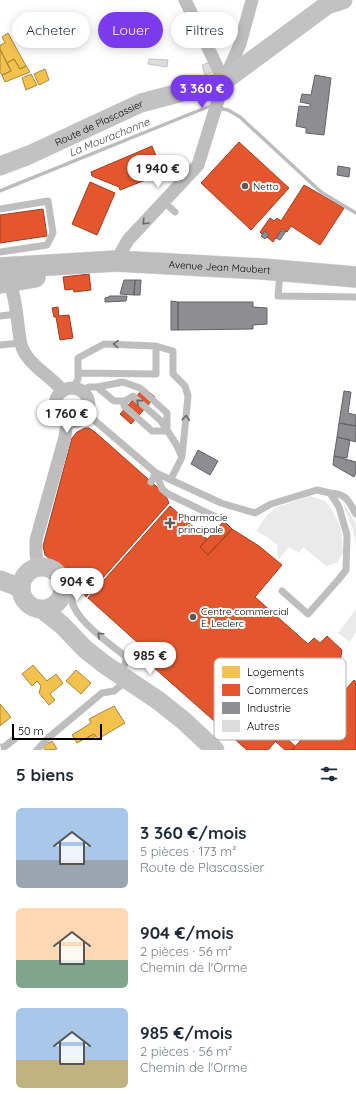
<!DOCTYPE html>
<html lang="fr">
<head>
<meta charset="utf-8">
<style>
	:root { --surface:#fff; --page:#f2f2f3; --text:#1f2937; --muted:#747a83; --accent:#7c3aed }
	body { margin:0; font-family:Quicksand,sans-serif; background:var(--page); color:var(--text); height:100vh; display:flex; flex-direction:column; font-size:15px; white-space:nowrap }
	* { box-sizing:border-box; margin:0 }
	p { font-size:13px; color:var(--muted) }
	.icon { flex:none; width:22px; height:22px; fill:none; stroke:currentColor; stroke-width:2; stroke-linecap:round; stroke-linejoin:round }
	.map { position:relative; height:750px; overflow:hidden }
	.drawer { display:flex; flex-direction:column; background:var(--surface); flex:1 }
	.drawer>* { flex:none }
	.hud { position:absolute; left:12px; top:12px; width:332px; height:36px; display:flex; gap:8px }
	.scale { position:absolute; left:12px; bottom:10px; width:90px; box-sizing:border-box; padding-left:4px; border:2px solid #000; border-top:0; font-size:11px; line-height:14px; white-space:nowrap; color:#000; -webkit-text-stroke:3px #fff; paint-order:stroke }
	.price { position:absolute; translate:-50% -34px; padding:0 9px; border-radius:14px; background:#fff; color:#222; font-size:13px; line-height:26px; filter:drop-shadow(0 1px 2px #0008) }
	.price::after { content:''; position:absolute; left:50%; top:24px; width:12px; height:9px; margin-left:-6px; background:inherit; clip-path:polygon(0 0,100% 0,50% 100%) }
	.price.current { background:var(--accent); color:#fff }
	ul { padding:0; list-style:none }
	li { display:flex; align-items:center; gap:12px; height:100px; padding:0 16px }
	li span { display:grid; place-items:center; flex:none; width:112px; height:80px; border-radius:6px; color:#555 }
	li>.icon { margin-inline-start:auto }
	span .icon { width:48px; height:48px; fill:#fffc; stroke-width:1 }
	li b { font-size:17px }
	h2 { display:flex; justify-content:space-between; align-items:center; height:48px; padding:0 16px; font-size:17px }
	.pill { padding:0 14px; border-radius:18px; background:var(--surface); box-shadow:0 2px 10px #0003; font-size:14px; line-height:36px }
	.pill.current { background:var(--accent); color:#fff }
	.map>svg:first-child { display:block }
	.green { fill:#eaeaea }
	.water { fill:#bcbcbc }
	.homes { fill:#f2c14e; stroke:#a98737 }
	.shops { fill:#e4572e; stroke:#a03d20 }
	.industry { fill:#8d8d92; stroke:#636366 }
	.lines { fill:none; stroke-linecap:round; stroke-linejoin:round }
	.stream { stroke:#bcbcbc; stroke-width:3.5 }
	.building { fill:#ddd; stroke:#c5c5c5 }
	.primary-casing { stroke:#dbdbdb; stroke-width:22 }
	.lane { stroke:#bebebe; stroke-width:7 }
	.street { stroke:#bebebe; stroke-width:13 }
	.secondary { stroke:#c2c2c2; stroke-width:19 }
	.primary { stroke:#bdbdbd; stroke-width:21 }
	.oneway { stroke:#686868 }
	.poi-dot { fill:#595959; stroke:#fff; stroke-width:1.5 }
	.labels { text-anchor:middle; stroke-width:4; stroke-linejoin:round; paint-order:stroke }
	.street-label { font-size:10px; fill:#000; stroke:#fff }
	.poi-label { font-size:10px; fill:#000; stroke:#fff; text-anchor:start }
	.water-label { font-size:11px; font-style:italic; fill:#414141; stroke:#fff }
	.key { fill:#fff; stroke:#b2b2b2; stroke-width:1 }
	.key-label { font-size:11px; fill:#000 }
</style>
</head>
<body>
<div class="map">
<svg width="356" height="750" viewBox="0 0 356 750">
	<rect width="100%" height="100%" fill="#fff"/>
	<path class="green" d="M310 496 325 501 332 510 341 529 343 553 337 563 326 566 303 547 299 553 289 547 278 560 277 545 267 537 256 531 267 515 277 507Z
		M341 498 356 524V545L353 530Z
		M356 609V631L350 642 338 633Z"/>
	<path class="water" d="M13 735 18 741 6 750H1L0 743 2 744Z"/>
	<path class="homes" d="M8 33 26 66 20 69 14 59 7 63 0 49V45L5 43 2 37Z
		M0 49 11 71 2 75 0 72Z
		M14 59 20 69 26 66 30 72 5 82 2 75 11 71 7 63Z
		M45 69 49 80 39 85 34 74Z
		M31 74 37 85 26 90 22 78Z
		M33 665 47 681 56 674 63 683 50 694 55 700 49 705 39 693 41 686 37 681 32 686 22 674Z
		M76 670 91 683 81 694 66 681Z
		M0 704 11 717 0 726Z
		M114 706 125 723 98 739 94 734 77 743 72 735 91 723 89 719Z
		M94 734 96 736 90 739 88 737Z
		M52 741 57 749 45 750 43 747Z"/>
	<path class="shops" d="M239 142 289 188 251 230 201 183Z
		M152 146 163 173 120 190 119 187 92 176 91 172Z
		M90 182 115 193 97 235 72 224Z
		M304 185 344 208 320 245 291 226 287 232 282 229 273 242 267 237 269 235 265 231 262 234 260 232 270 218 274 221 277 218 281 221Z
		M43 209 47 236 0 243V215Z
		M89 274 91 290 74 292 73 289 65 290 63 277Z
		M58 307 59 316 69 315 73 338 60 340 56 317H54L52 308Z
		M144 388 155 397 131 424 120 414Z
		M85 428H89L95 432 165 494 169 503 86 597 72 577 45 555 43 546 72 438 77 432Z
		M170 506 207 539 200 547 208 555 232 529 259 546 282 565 255 597 308 644 314 638 320 643 327 636 342 650 339 669 268 750H247L143 658 148 652 88 598Z
		M224 521 232 529 208 555 200 547Z
		M354 680 356 682V750H292Z
		M282 734 295 746 292 750H285L275 741Z"/>
	<path class="industry" d="M315 75 331 78 324 135 306 133V128L296 126 299 106 310 107V104L300 102 302 94 311 95Z
		M338 166 350 168 349 177 337 175Z
		M265 231 269 235 265 239 261 236Z
		M281 231H286L280 240 276 238Z
		M124 280H135L134 295 120 294Z
		M135 280H141L140 295H134Z
		M109 296H127L126 301 105 302V298L109 297Z
		M171 301 178 302V330H171Z
		M178 302H253V307L267 308V324L253 325V329L178 330Z
		M344 391 351 392 348 413 356 415V426L339 423Z
		M339 423 356 426V442L337 437Z
		M337 437 350 440 347 458 334 456Z
		M198 450 218 461 210 475 191 464Z
		M334 456 356 462V473L354 477 333 465Z"/>
	<g class="lines">
		<path class="stream" d="M218 108 228 110 240 117 321 192 356 213
			M0 191 210 106 212 107"/>
	</g>
	<path class="building" d="M149 59 168 60 167 67 148 64Z
		M210 62 213 72 205 75 202 65Z"/>
	<g class="lines">
		<g class="primary-casing">
			<g id="primary">
				<path id="s2" d="M0 268 116 261 262 269 356 277"/>
				<path d="M0 283 35 277"/>
			</g>
		</g>
		<path class="lane" d="M164 202 175 212
			M0 209 48 201 53 233 47 245 0 252
			M280 273 278 296 356 297
			M0 316 17 314
			M0 345 20 343
			M78 373V358L104 344 156 346 173 351V374L185 386 188 396 182 457
			M74 387 78 379V373L156 374V346
			M97 387 123 382 140 388 167 413V431H152L124 406 125 401
			M81 390 89 387H97L114 401H125L133 396 161 421 176 444 182 457 171 479
			M87 414 156 473 221 503 255 513 271 504 317 490 330 493 339 507 347 535 346 570 339 579 308 614 282 591
			M156 473 162 489 168 494 220 519
			M151 482 156 473
			M330 493C347 494 348 500 356 514
			M75 582C56 609 107 641 125 656 129 662 122 668 119 673
			M37 750 48 738 102 693 114 691 126 681"/>
		<path class="street" d="M185 0 224 81
			M116 261 128 240 198 165 224 81 240 44 252 0
			M4 276C17 285 17 329 21 344 26 364 50 375 62 390
			M55 405a17 17 0 1 1 34 0a17 17 0 1 1-34 0Z
			M38 567 36 554V540L65 437 67 422"/>
		<g class="secondary">
			<path id="s1" d="M0 166 29 155 141 103 224 81 327 5 343 0"/>
			<circle cx="42" cy="588" r="21"/>
			<path d="M0 580 21 588"/>
			<path d="M43 610 62 625 85 649 104 664 159 701 184 721 215 750"/>
		</g>
		<use href="#primary" class="primary"/>
	</g>
	<defs><path id="oneway-chevron" d="M-2-3.5L2.5 0L-2 3.5" fill="none" stroke-width="1.6" stroke-linecap="round" stroke-linejoin="round"/></defs>
	<g class="oneway">
		<use href="#oneway-chevron" transform="translate(145 222) rotate(133)"/>
		<use href="#oneway-chevron" transform="translate(116 344) rotate(-177)"/>
		<use href="#oneway-chevron" transform="translate(139 402) rotate(-139)"/>
		<use href="#oneway-chevron" transform="translate(186 418) rotate(-84)"/>
		<use href="#oneway-chevron" transform="translate(100 635) rotate(-138)"/>
	</g>
	<g class="poi-dot">
		<circle cx="245" cy="186" r="4"/>
		<path d="M168 517h4v4h4v4h-4v4h-4v-4h-4v-4h4z"/>
		<circle cx="193" cy="617" r="4"/>
	</g>
	<g class="labels">
		<g class="street-label">
			<text dy="4" stroke="none"><textPath href="#s1" startOffset="108">Route de Plascassier</textPath></text>
			<text dy="4" stroke="none"><textPath href="#s2" startOffset="220">Avenue Jean Maubert</textPath></text>
		</g>
		<g class="poi-label">
			<text x="253" y="190">Netto</text>
			<text x="178" y="521">Pharmacie<tspan x="178" dy="12">principale</tspan></text>
			<text x="201" y="615">Centre commercial<tspan x="201" dy="12">E. Leclerc</tspan></text>
		</g>
		<g class="water-label">
			<text transform="translate(109 137) rotate(-22)" y="4">La Mourachonne</text>
		</g>
	</g>
	<rect x="214" y="658" width="132" height="82" rx="6" class="key"/>
	<rect x="222" y="666" width="18" height="12" fill="#f2c14e"/>
	<rect x="222" y="684" width="18" height="12" fill="#e4572e"/>
	<rect x="222" y="702" width="18" height="12" fill="#8d8d92"/>
	<rect x="222" y="720" width="18" height="12" fill="#ddd"/>
	<g class="key-label">
		<text x="247" y="676">Logements</text>
		<text x="247" y="694">Commerces</text>
		<text x="247" y="712">Industrie</text>
		<text x="247" y="730">Autres</text>
	</g>
</svg>
<div class="scale">50 m</div>
<b class="price current" style="left:202px;top:109px">3 360 €</b>
<b class="price" style="left:158px;top:189px">1 940 €</b>
<b class="price" style="left:67px;top:434px">1 760 €</b>
<b class="price" style="left:77px;top:602px">904 €</b>
<b class="price" style="left:150px;top:676px">985 €</b>
<div class="hud">
<a class="pill">Acheter</a>
<a class="pill current">Louer</a>
<a class="pill">Filtres</a>
</div>
</div>
<section class="drawer">
<h2>5 biens<svg class="icon" aria-label="filters" viewBox="0 0 24 24"><path d="M4 7h16M4 17h16"/><circle cx="9" cy="7" r="2"/><circle cx="15" cy="17" r="2"/></svg></h2>
<ul>
<li><span style="background:linear-gradient(#a9c7e8 65%,#9aa5b1 0)"><svg class="icon" aria-label="home" viewBox="0 0 24 24"><path d="M3 11l9-7 9 7M6 9v11h12V9"/></svg></span><div><b>3 360 €/mois</b><p>5 pièces · 173 m²</p><p>Route de Plascassier</p></div></li>
<li><span style="background:linear-gradient(#ffd9b3 65%,#7fa58c 0)"><svg class="icon" aria-label="home" viewBox="0 0 24 24"><path d="M3 11l9-7 9 7M6 9v11h12V9"/></svg></span><div><b>904 €/mois</b><p>2 pièces · 56 m²</p><p>Chemin de l'Orme</p></div></li>
<li><span style="background:linear-gradient(#a9c7e8 65%,#c2b280 0)"><svg class="icon" aria-label="home" viewBox="0 0 24 24"><path d="M3 11l9-7 9 7M6 9v11h12V9"/></svg></span><div><b>985 €/mois</b><p>2 pièces · 56 m²</p><p>Chemin de l'Orme</p></div></li>
</ul>
</section>
</body>
</html>
